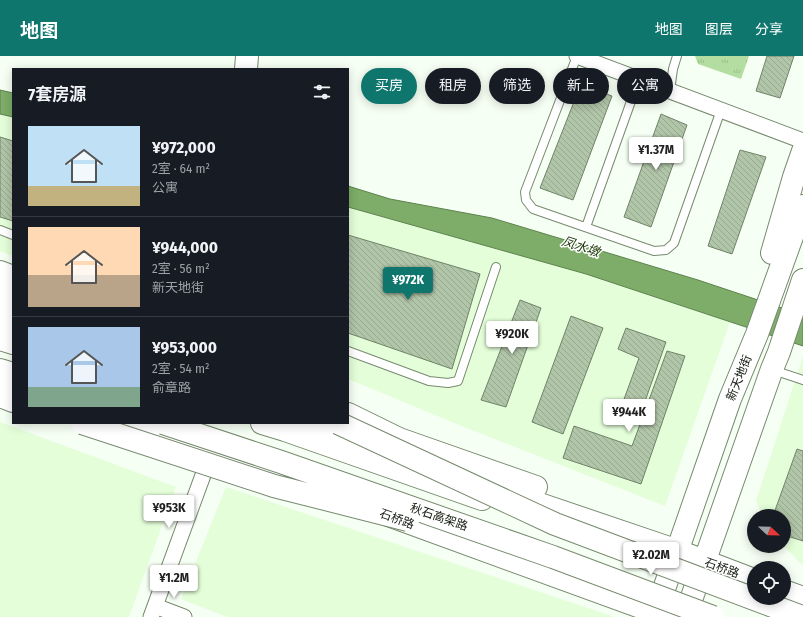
<!DOCTYPE html>
<html lang="zh">
<head>
<meta charset="utf-8">
<style>
	:root { --surface:#171b24; --page:#242831; --text:#f1f3f6; --muted:#9ea1a6; --line:#363941; --accent:#0f766e }
	body { margin:0; font-family:"Fira Sans Condensed","Noto Sans SC",sans-serif; background:var(--page); color:var(--text); height:100vh; display:flex; flex-direction:column; font-size:15px; white-space:nowrap }
	* { box-sizing:border-box; margin:0 }
	p { font-size:13px; color:var(--muted) }
	.icon { flex:none; width:22px; height:22px; fill:none; stroke:currentColor; stroke-width:2; stroke-linecap:round; stroke-linejoin:round }
	.map { position:relative; flex:1; overflow:hidden }
	.panel { position:absolute; left:12px; top:12px; width:337px; height:356px; display:flex; flex-direction:column; background:var(--surface); border-radius:0px; box-shadow:0 2px 10px #0003 }
	.panel>* { flex:none }
	.hud { position:absolute; left:361px; top:12px; width:380px; height:36px; display:flex; gap:8px }
	.needle { width:26px; rotate:112deg }
	.controls { position:absolute; left:747px; top:453px; display:grid; gap:8px }
	.controls a { display:grid; place-items:center; width:44px; height:44px; border-radius:50%; background:var(--surface); box-shadow:0 2px 10px #0003; font-size:20px }
	.price { position:absolute; translate:-50% -34px; padding:0 9px; border-radius:4px; background:#fff; color:#222; font-size:13px; line-height:26px; filter:drop-shadow(0 1px 2px #0008) }
	.price::after { content:''; position:absolute; left:50%; top:24px; width:12px; height:9px; margin-left:-6px; background:inherit; clip-path:polygon(0 0,100% 0,50% 100%) }
	.price.selected { background:var(--accent); color:#fff }
	ul { padding:0; list-style:none }
	li { display:flex; align-items:center; gap:12px; height:100px; padding:0 16px }
	li+li { border-top:1px solid var(--line) }
	li span { display:grid; place-items:center; flex:none; width:112px; height:80px; border-radius:0px; color:#555 }
	li>.icon { margin-inline-start:auto }
	span .icon { width:48px; height:48px; fill:#fffc; stroke-width:1 }
	li b { font-size:17px }
	h2 { display:flex; justify-content:space-between; align-items:center; height:48px; padding:0 16px; font-size:17px }
	.pill { padding:0 14px; border-radius:18px; background:var(--surface); box-shadow:0 2px 10px #0003; font-size:14px; line-height:36px }
	.pill.selected { background:var(--accent); color:#fff }
	header { display:flex; align-items:center; gap:24px; box-sizing:border-box; height:56px; padding:0 20px; background:var(--accent); color:#fff }
	header strong { font-size:19px }
	nav { display:flex; gap:22px; margin-inline-start:auto; font-size:14px }
	.map>svg:first-child { display:block }
	.built { fill:#e4fed9 }
	.grass { fill:url(#grass-tufts) }
	.water { fill:#7dad68; stroke:#5e824e }
	.building { fill:url(#building-back-hatch); stroke:#708368 }
	.lines { fill:none; stroke-linecap:round; stroke-linejoin:round }
	.lane-casing { stroke:#778a6f; stroke-width:10 }
	.street-casing { stroke:#778a6f; stroke-width:17 }
	.secondary-casing { stroke:#778a6f; stroke-width:24 }
	.primary-casing { stroke:#778a6f; stroke-width:24 }
	.highway-casing { stroke:#778a6f; stroke-width:24 }
	.lane { stroke:#fff; stroke-width:8 }
	.street { stroke:#fff; stroke-width:15 }
	.secondary { stroke:#fff; stroke-width:22 }
	.primary { stroke:#fff; stroke-width:22 }
	.highway { stroke:#fff; stroke-width:22 }
	.highway-bridge-casing { stroke:#778a6f; stroke-width:24; stroke-linecap:butt }
	.highway-bridge { stroke:#fff; stroke-width:22 }
	.labels { text-anchor:middle; stroke-width:3; stroke-linejoin:round; paint-order:stroke }
	.street-label { font-size:12px; fill:#141c11; stroke:#fff }
	.water-label { font-size:13px; font-style:italic; fill:#193806; stroke:#fff }
</style>
</head>
<body>
<header>
<strong>地图</strong>
<nav><a>地图</a><a>图层</a><a>分享</a></nav>
</header>
<div class="map">
<svg width="803" height="561" viewBox="0 0 803 561">
	<defs>
		<pattern id="grass-tufts" width="24" height="20" patternUnits="userSpaceOnUse"><rect width="24" height="20" fill="#b4dea1"/><path d="M3 7l-1-3M5 7V3M7 7l1-3M15 17l-1-3M17 17v-4M19 17l1-3" fill="none" stroke="#9abe8a"/></pattern>
		<pattern id="building-back-hatch" width="6" height="6" patternUnits="userSpaceOnUse"><rect width="6" height="6" fill="#b1c5a8"/><path d="M-1 5l2 2M0 0l6 6M5-1l2 2" fill="none" stroke="#97a990"/></pattern>
	</defs>
	<rect width="100%" height="100%" fill="#f6fff3"/>
	<path class="built" d="M0 58 13 61V200L0 195Z
		M348 151 586 218 730 266 665 450 459 369 348 323Z
		M803 300V510L784 490V460H763L756 445Z
		M0 366 176 431 129 561H0Z
		M226 431 615 561H227L181 543Z"/>
	<path class="grass" d="M695 0H749L741 23 698 8Z"/>
	<path class="water" d="M0 34 13 37V61L0 58Z
		M348 130 390 143 492 162 698 224 803 259V290L586 218 348 151Z"/>
	<path class="building" d="M767 0H794L780 42 756 35Z
		M581 28 612 40 573 144 540 132Z
		M661 58 687 69 651 171 624 161Z
		M0 81 13 85V165L0 161Z
		M740 94 766 101 732 198 708 190Z
		M348 179 480 218 452 313 348 277Z
		M520 244 541 252 506 351 481 344Z
		M571 260 603 272 563 378 532 366Z
		M626 272 666 286 638 365 619 357 639 302 618 293Z
		M667 295 685 300 641 428 563 402 574 370 632 390Z
		M797 393 803 395V485L784 479V460H773Z"/>
	<g class="lines">
		<g class="lane-casing">
			<path id="lane" d="M577 0 525 136 526 144 533 153 654 195 666 194 674 187 721 54
				M670 35 673 13 677 0
				M586 171 639 23
				M0 174 13 179
				M348 295 429 325 448 327 458 325 496 211
				M773 314 803 324"/>
		</g>
		<g class="street-casing">
			<path id="street" d="M577 0 803 85
				M155 550 184 561
				M151 561 210 400"/>
		</g>
		<g class="secondary-casing">
			<path id="secondary" d="M246 13 247 0
				M772 197 794 121 803 95
				M655 559 730 343 757 278 803 150
				M685 561 772 313 779 296 803 224"/>
		</g>
		<g class="primary-casing">
			<path id="primary" d="M0 216 13 221
				M0 265 13 269
				M0 327 13 331
				M348 358 399 383 536 431
				M125 367 212 395 309 431
				M303 367 365 388
				M507 437 678 495 754 524
				M388 459 668 561
				M784 535 803 542"/>
		</g>
		<g class="highway-casing">
			<path id="highway" d="M0 230 13 234
				M0 251 13 256
				M0 283 13 287
				M0 314 13 318
				M0 340 13 345
				M262 367 285 374 482 443"/>
		</g>
		<use href="#lane" class="lane"/>
		<use href="#street" class="street"/>
		<use href="#secondary" class="secondary"/>
		<use href="#primary" class="primary"/>
		<use href="#highway" class="highway"/>
		<g class="highway-bridge-casing">
			<path id="highway-bridge" d="M82 367 274 430 408 464
				M163 367 281 406 553 501 713 561
				M338 367 555 468 802 561"/>
		</g>
		<use href="#highway-bridge" class="highway-bridge"/>
	</g>
	<g class="labels">
		<g class="street-label">
			<text transform="translate(739 322) rotate(-68)" y="4">新天地街</text>
			<text transform="translate(439 461) rotate(19)" y="4">秋石高架路</text>
			<text transform="translate(397 463) rotate(20)" y="4">石桥路</text>
			<text transform="translate(722 512) rotate(20)" y="4">石桥路</text>
		</g>
		<g class="water-label">
			<text transform="translate(581 190) rotate(18)" y="5">凤水墩</text>
		</g>
	</g>
</svg>
<div class="controls">
<a><svg class="needle" viewBox="-14 -14 28 28"><path d="M0-13l5 13h-10z" fill="#e53935"/><path d="M0 13l5-13h-10z" fill="#9ea1a6"/></svg></a>
<a><svg class="icon" aria-label="locate" viewBox="0 0 24 24"><circle cx="12" cy="12" r="6"/><path d="M12 2v4M12 18v4M2 12h4M18 12h4"/></svg></a>
</div>
<b class="price" style="left:656px;top:115px">¥1.37M</b>
<b class="price selected" style="left:408px;top:245px">¥972K</b>
<b class="price" style="left:512px;top:299px">¥920K</b>
<b class="price" style="left:629px;top:377px">¥944K</b>
<b class="price" style="left:169px;top:473px">¥953K</b>
<b class="price" style="left:651px;top:520px">¥2.02M</b>
<b class="price" style="left:174px;top:543px">¥1.2M</b>
<div class="hud">
<a class="pill selected">买房</a>
<a class="pill">租房</a>
<a class="pill">筛选</a>
<a class="pill">新上</a>
<a class="pill">公寓</a>
</div>
<section class="panel">
<h2>7套房源<svg class="icon" aria-label="filters" viewBox="0 0 24 24"><path d="M4 7h16M4 17h16"/><circle cx="9" cy="7" r="2"/><circle cx="15" cy="17" r="2"/></svg></h2>
<ul>
<li><span style="background:linear-gradient(#bfe0f5 75%,#c2b280 0)"><svg class="icon" aria-label="home" viewBox="0 0 24 24"><path d="M3 11l9-7 9 7M6 9v11h12V9"/></svg></span><div><b>¥972,000</b><p>2室 · 64 m²</p><p>公寓</p></div></li>
<li><span style="background:linear-gradient(#ffd9b3 60%,#b9a48a 0)"><svg class="icon" aria-label="home" viewBox="0 0 24 24"><path d="M3 11l9-7 9 7M6 9v11h12V9"/></svg></span><div><b>¥944,000</b><p>2室 · 56 m²</p><p>新天地街</p></div></li>
<li><span style="background:linear-gradient(#a9c7e8 75%,#7fa58c 0)"><svg class="icon" aria-label="home" viewBox="0 0 24 24"><path d="M3 11l9-7 9 7M6 9v11h12V9"/></svg></span><div><b>¥953,000</b><p>2室 · 54 m²</p><p>俞章路</p></div></li>
</ul>
</section>
</div>
</body>
</html>
